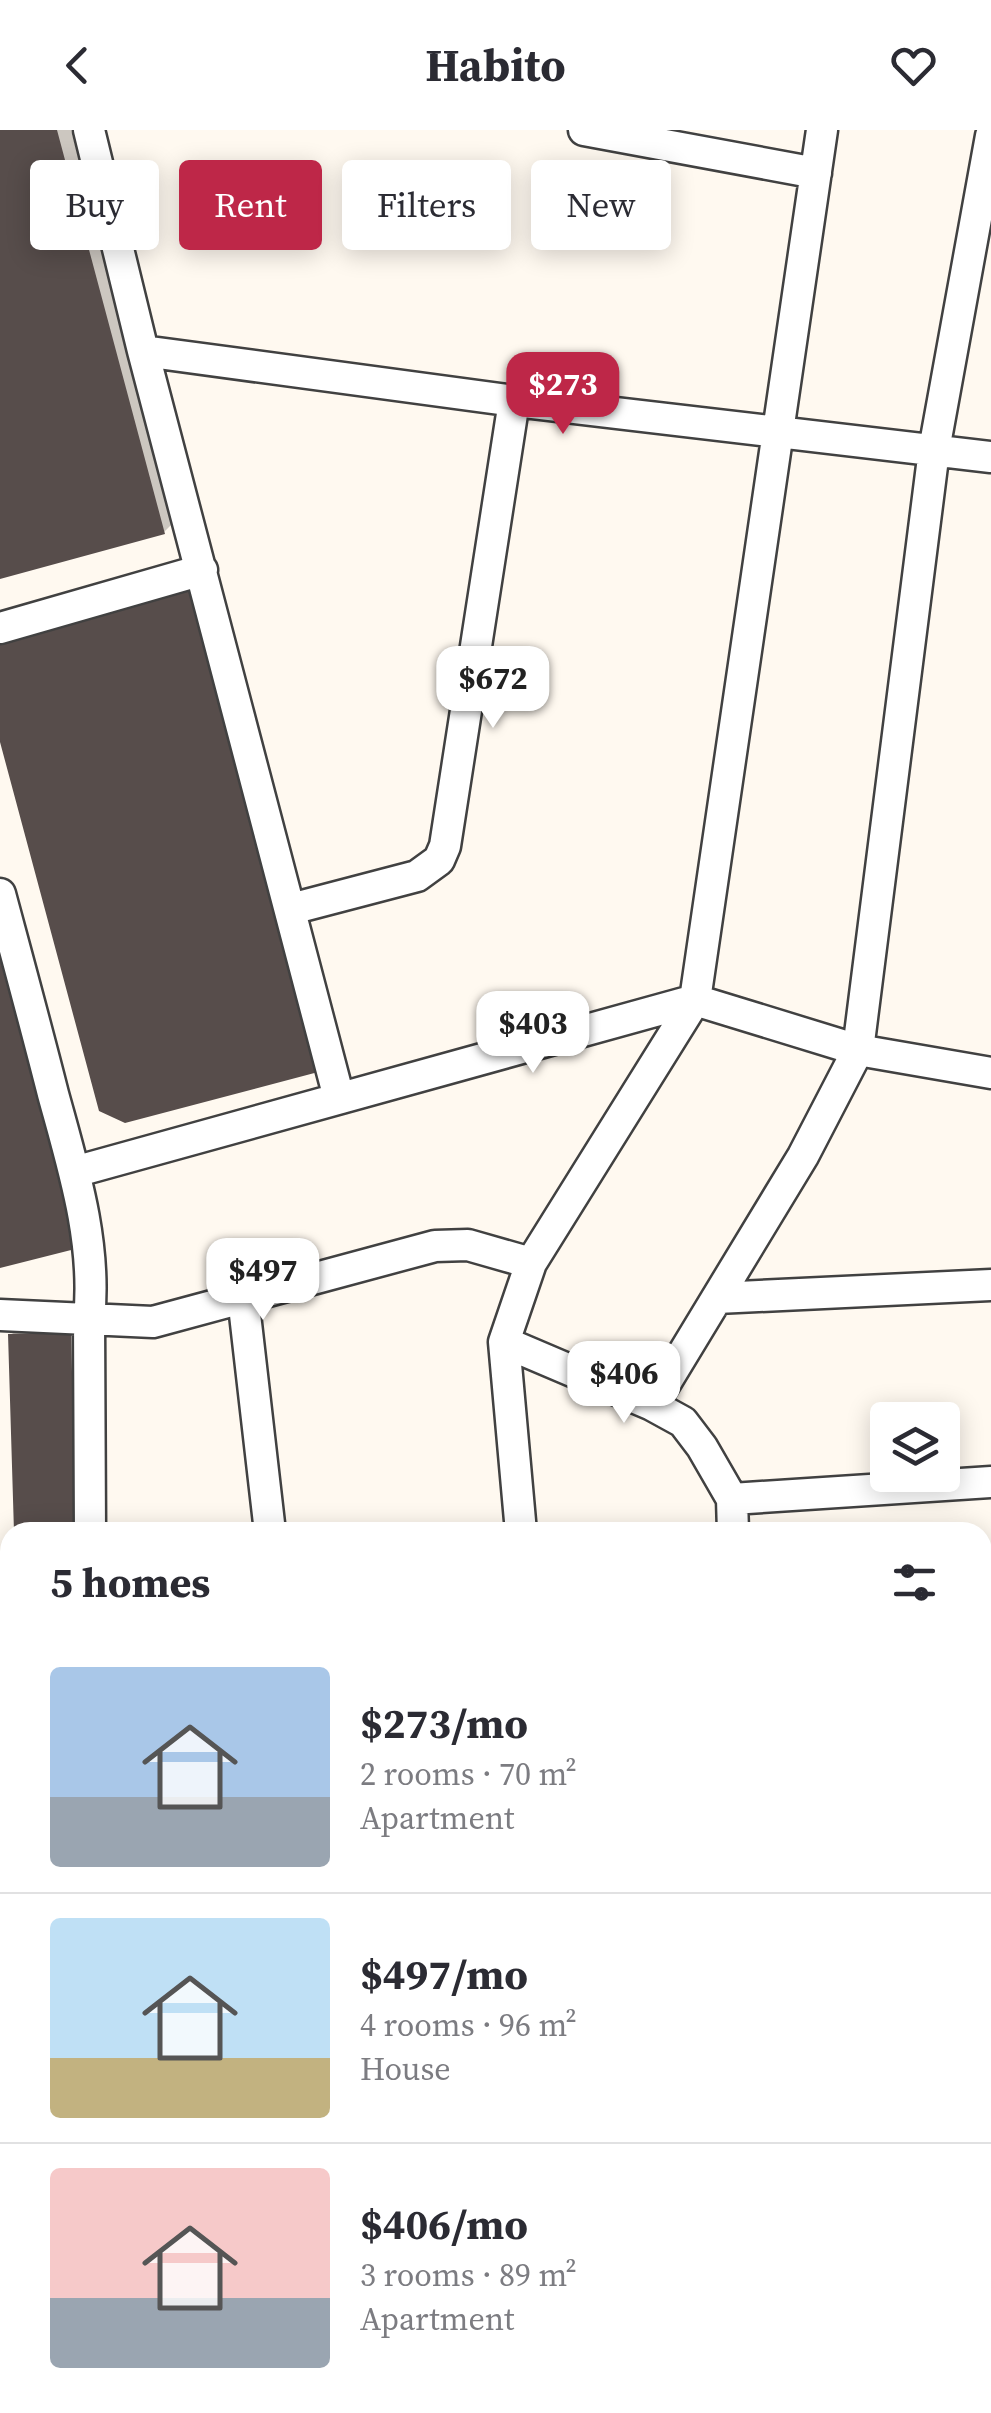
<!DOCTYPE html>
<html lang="en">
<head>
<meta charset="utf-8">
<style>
	:root { --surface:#fff; --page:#f7f7f7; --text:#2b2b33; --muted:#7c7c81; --line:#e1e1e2; --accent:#be2748 }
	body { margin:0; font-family:"Source Serif 4",serif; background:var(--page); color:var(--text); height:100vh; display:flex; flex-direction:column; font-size:38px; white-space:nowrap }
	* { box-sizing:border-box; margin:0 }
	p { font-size:32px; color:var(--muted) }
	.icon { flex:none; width:55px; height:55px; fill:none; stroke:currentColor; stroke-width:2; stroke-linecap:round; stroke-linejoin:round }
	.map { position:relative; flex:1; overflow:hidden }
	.details { position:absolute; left:0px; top:1392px; width:992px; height:892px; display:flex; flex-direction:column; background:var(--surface); border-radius:30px 30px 0 0; box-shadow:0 5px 25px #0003 }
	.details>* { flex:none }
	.banner { position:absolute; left:30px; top:30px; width:932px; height:90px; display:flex; gap:20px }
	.controls { position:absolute; left:870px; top:1272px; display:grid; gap:20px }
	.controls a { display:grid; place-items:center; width:90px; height:90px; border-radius:10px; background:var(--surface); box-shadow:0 5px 25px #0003; font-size:50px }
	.price { position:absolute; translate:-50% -85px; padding:0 22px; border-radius:20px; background:#fff; color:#222; font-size:32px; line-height:65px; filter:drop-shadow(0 2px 5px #0008) }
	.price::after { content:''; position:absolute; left:50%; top:60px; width:30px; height:22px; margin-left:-15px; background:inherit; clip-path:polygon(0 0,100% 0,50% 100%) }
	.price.on { background:var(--accent); color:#fff }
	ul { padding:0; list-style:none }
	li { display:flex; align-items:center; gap:30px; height:250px; padding:0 50px }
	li+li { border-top:2px solid var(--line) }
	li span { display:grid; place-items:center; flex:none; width:280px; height:200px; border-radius:10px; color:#555 }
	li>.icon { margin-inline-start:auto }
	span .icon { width:120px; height:120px; fill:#fffc; stroke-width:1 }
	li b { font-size:42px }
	h2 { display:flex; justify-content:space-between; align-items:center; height:120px; padding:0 50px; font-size:42px }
	.pill { padding:0 35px; border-radius:10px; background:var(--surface); box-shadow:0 5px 25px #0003; font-size:35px; line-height:90px }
	.pill.on { background:var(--accent); color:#fff }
	header { display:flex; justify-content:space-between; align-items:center; height:130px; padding:0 50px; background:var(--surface); font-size:45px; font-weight:700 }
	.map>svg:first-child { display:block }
	.shadow { fill:#0003 }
	.building { fill:#574d4b }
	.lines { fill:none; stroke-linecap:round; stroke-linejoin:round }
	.street-casing { stroke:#414141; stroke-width:35 }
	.street { stroke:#fff; stroke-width:30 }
</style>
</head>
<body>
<header><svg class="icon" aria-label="back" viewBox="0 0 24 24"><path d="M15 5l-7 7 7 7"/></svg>Habito<svg class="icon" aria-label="heart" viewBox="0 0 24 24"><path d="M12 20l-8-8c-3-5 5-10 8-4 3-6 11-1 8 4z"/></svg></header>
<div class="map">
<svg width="991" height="2283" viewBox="0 0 991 2283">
	<rect width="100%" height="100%" fill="#fff9f0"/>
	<path class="shadow" d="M0 0H71L175 391 164 402 0 447Z
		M0 774 88 1104 0 1136Z
		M97 1176 103 1402H16L11 1205 38 1178Z
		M982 1678H991V1839H982Z"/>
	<path class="building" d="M0 0H57L165 404 0 449Z
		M192 459 322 941 125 993 99 981 0 612V511Z
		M0 829 79 1118 0 1138Z
		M71 1202 76 1402H14L8 1204Z
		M988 1687 991 1841 982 1842V1688Z
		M991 1892V2049H982V1893Z
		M991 2093V2245H982V2094Z"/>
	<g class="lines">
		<g class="street-casing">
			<path id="street" d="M89 0 143 221 339 968
				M584 0 816 43
				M143 221 514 271 991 327
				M0 498 202 440
				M0 764C18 831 36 897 53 964 73 1037 97 1112 89 1189L90 1402
				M291 779 417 746 439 730 445 716 514 271
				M74 1042 695 870 858 920 991 943
				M243 1167 270 1402
				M717 1168 991 1155
				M0 1185 153 1192 435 1116 468 1115 531 1133
				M504 1212 652 1275 683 1292 702 1317 732 1369 733 1402
				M652 1275 803 1026 858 920 934 320 991 6
				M732 1369 991 1352
				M521 1402 504 1212 531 1133 695 870 822 0
				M982 1571 991 1570
				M0 1643 10 1644
				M982 1675H991
				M982 1875H991
				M982 2075 991 2074
				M0 2149 10 2148
				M126 2275V2283
				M318 2275 319 2283
				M525 2275V2283
				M685 2275V2283
				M869 2283 991 2277"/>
		</g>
		<use href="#street" class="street"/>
	</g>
</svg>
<div class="controls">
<a><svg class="icon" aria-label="layers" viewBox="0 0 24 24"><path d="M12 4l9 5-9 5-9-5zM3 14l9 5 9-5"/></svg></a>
</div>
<b class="price on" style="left:563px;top:307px">$273</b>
<b class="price" style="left:493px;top:601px">$672</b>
<b class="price" style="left:533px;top:946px">$403</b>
<b class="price" style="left:263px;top:1193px">$497</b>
<b class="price" style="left:624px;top:1296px">$406</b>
<div class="banner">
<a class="pill">Buy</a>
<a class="pill on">Rent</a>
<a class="pill">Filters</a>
<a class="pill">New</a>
</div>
<section class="details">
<h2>5 homes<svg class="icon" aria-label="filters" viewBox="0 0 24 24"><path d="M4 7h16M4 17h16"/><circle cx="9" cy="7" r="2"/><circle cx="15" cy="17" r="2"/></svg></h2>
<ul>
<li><span style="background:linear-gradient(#a9c7e8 65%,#9aa5b1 0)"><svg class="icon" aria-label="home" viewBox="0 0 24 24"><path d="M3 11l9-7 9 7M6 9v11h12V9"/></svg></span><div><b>$273/mo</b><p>2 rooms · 70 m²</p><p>Apartment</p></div></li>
<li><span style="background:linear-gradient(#bfe0f5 70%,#c2b280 0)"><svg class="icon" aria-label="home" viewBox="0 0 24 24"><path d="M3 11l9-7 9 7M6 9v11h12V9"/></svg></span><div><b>$497/mo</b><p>4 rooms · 96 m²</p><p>House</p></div></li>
<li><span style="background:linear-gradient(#f6c9c9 65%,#9aa5b1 0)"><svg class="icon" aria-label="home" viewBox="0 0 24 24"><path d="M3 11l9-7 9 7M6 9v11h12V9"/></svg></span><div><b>$406/mo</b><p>3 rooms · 89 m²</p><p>Apartment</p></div></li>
</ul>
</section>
</div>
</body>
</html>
